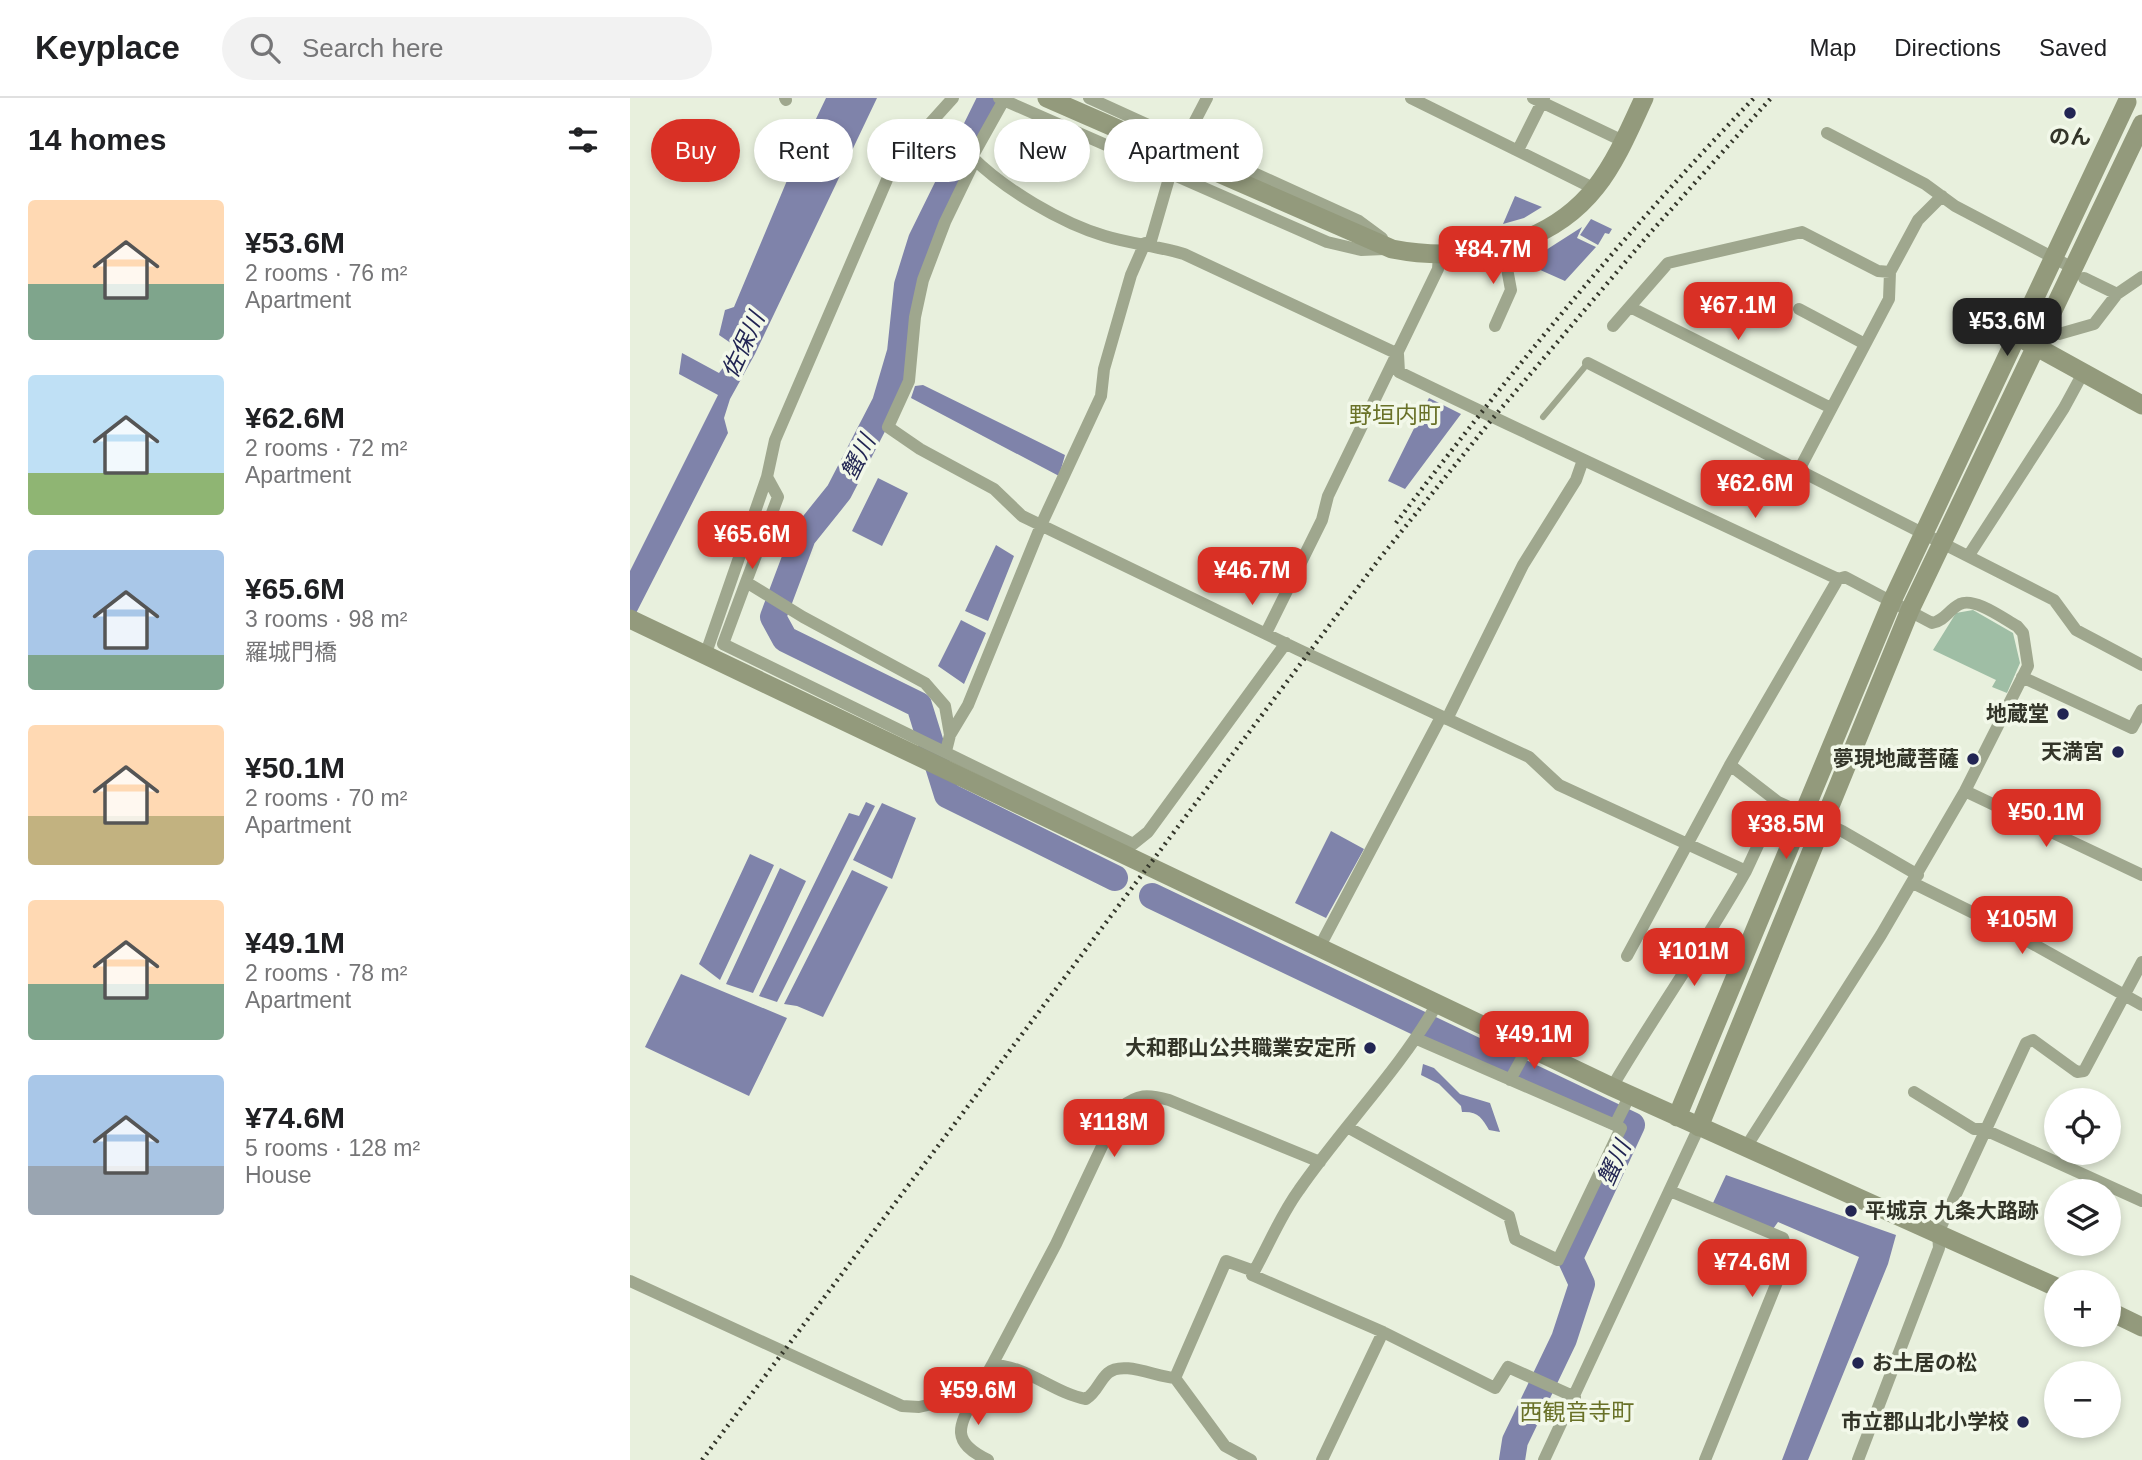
<!DOCTYPE html>
<html lang="en">
<head>
<meta charset="utf-8">
<style>
	:root { --surface:#fff; --page:#f2f2f2; --text:#202124; --muted:#757577; --line:#e0e0e0; --accent:#d93025 }
	body { margin:0; font-family:Arial,"Noto Sans JP",sans-serif; background:var(--page); color:var(--text); height:100vh; display:flex; flex-direction:column; font-size:26px; white-space:nowrap }
	* { box-sizing:border-box; margin:0 }
	p { font-size:23px; color:var(--muted) }
	.icon { flex:none; width:38px; height:38px; fill:none; stroke:currentColor; stroke-width:2; stroke-linecap:round; stroke-linejoin:round }
	.map { position:relative; flex:1; overflow:hidden }
	.details { display:flex; flex-direction:column; background:var(--surface); width:630px }
	.details>* { flex:none }
	.guide { position:absolute; left:21px; top:21px; width:665px; height:63px; display:flex; gap:14px }
	.fabs { position:absolute; left:1414px; top:990px; display:grid; gap:14px }
	.fabs a { display:grid; place-items:center; width:77px; height:77px; border-radius:50%; background:var(--surface); box-shadow:0 4px 10px #0003; font-size:35px }
	.price { position:absolute; translate:-50% -60px; padding:0 16px; border-radius:14px; background:var(--accent); color:#fff; font-size:23px; line-height:46px; filter:drop-shadow(0 2px 4px #0008) }
	.price::after { content:''; position:absolute; left:50%; top:42px; width:21px; height:16px; margin-left:-10px; background:inherit; clip-path:polygon(0 0,100% 0,50% 100%) }
	.price.current { background:#222; color:#fff }
	ul { padding:0; list-style:none }
	li { display:flex; align-items:center; gap:21px; height:175px; padding:0 28px }
	li span { display:grid; place-items:center; flex:none; width:196px; height:140px; border-radius:7px; color:#555 }
	li>.icon { margin-inline-start:auto }
	span .icon { width:84px; height:84px; fill:#fffc; stroke-width:1 }
	li b { font-size:30px }
	h2 { display:flex; justify-content:space-between; align-items:center; height:84px; padding:0 28px; font-size:30px }
	.pill { padding:0 24px; border-radius:32px; background:var(--surface); box-shadow:0 4px 10px #0003; font-size:24px; line-height:63px }
	.pill.current { background:var(--accent); color:#fff }
	header { display:flex; align-items:center; gap:42px; box-sizing:border-box; height:98px; padding:0 35px; background:var(--surface); border-bottom:2px solid var(--line) }
	header strong { font-size:33px }
	nav { display:flex; gap:38px; margin-inline-start:auto; font-size:24px }
	.search { width:490px; height:63px; background:var(--page); display:flex; align-items:center; gap:18px; box-sizing:border-box; padding:0 24px; border-radius:38px; color:var(--muted); font-size:26px }
	main { display:flex; flex:1; min-height:0 }
	.map>svg:first-child { display:block }
	.green { fill:#9fbea5 }
	.water { fill:#7f83aa }
	.lines { fill:none; stroke-linecap:round; stroke-linejoin:round }
	.river { stroke:#7f83aa; stroke-width:26 }
	.lane { stroke:#9fa78e; stroke-width:6 }
	.street { stroke:#9fa78e; stroke-width:12 }
	.secondary { stroke:#939a7c; stroke-width:19 }
	.rail { stroke:#333529; stroke-width:4.5; stroke-dasharray:2 5; stroke-linecap:butt }
	.poi-dot { fill:#222553; stroke:#f2f8e9; stroke-width:2.5 }
	.labels { text-anchor:middle; stroke-width:7; stroke-linejoin:round; paint-order:stroke }
	.poi-label { font-size:21px; font-weight:bold; fill:#333529; stroke:#f2f8e9; text-anchor:end }
	.water-label { font-size:23px; font-style:italic; fill:#222553; stroke:#f2f8e9 }
	.neighbourhood-label { font-size:23px; fill:#697128; stroke:#f2f8e9 }
</style>
</head>
<body>
<header>
<strong>Keyplace</strong>
<div class="search"><svg class="icon" aria-label="search" viewBox="0 0 24 24"><circle cx="10" cy="10" r="6"/><path d="M15 15l6 6"/></svg>Search here</div>
<nav><a>Map</a><a>Directions</a><a>Saved</a></nav>
</header>
<main>
<section class="details">
<h2>14 homes<svg class="icon" aria-label="filters" viewBox="0 0 24 24"><path d="M4 7h16M4 17h16"/><circle cx="9" cy="7" r="2"/><circle cx="15" cy="17" r="2"/></svg></h2>
<ul>
<li><span style="background:linear-gradient(#ffd9b3 60%,#7fa58c 0)"><svg class="icon" aria-label="home" viewBox="0 0 24 24"><path d="M3 11l9-7 9 7M6 9v11h12V9"/></svg></span><div><b>¥53.6M</b><p>2 rooms · 76 m²</p><p>Apartment</p></div></li>
<li><span style="background:linear-gradient(#bfe0f5 70%,#8fb573 0)"><svg class="icon" aria-label="home" viewBox="0 0 24 24"><path d="M3 11l9-7 9 7M6 9v11h12V9"/></svg></span><div><b>¥62.6M</b><p>2 rooms · 72 m²</p><p>Apartment</p></div></li>
<li><span style="background:linear-gradient(#a9c7e8 75%,#7fa58c 0)"><svg class="icon" aria-label="home" viewBox="0 0 24 24"><path d="M3 11l9-7 9 7M6 9v11h12V9"/></svg></span><div><b>¥65.6M</b><p>3 rooms · 98 m²</p><p>羅城門橋</p></div></li>
<li><span style="background:linear-gradient(#ffd9b3 65%,#c2b280 0)"><svg class="icon" aria-label="home" viewBox="0 0 24 24"><path d="M3 11l9-7 9 7M6 9v11h12V9"/></svg></span><div><b>¥50.1M</b><p>2 rooms · 70 m²</p><p>Apartment</p></div></li>
<li><span style="background:linear-gradient(#ffd9b3 60%,#7fa58c 0)"><svg class="icon" aria-label="home" viewBox="0 0 24 24"><path d="M3 11l9-7 9 7M6 9v11h12V9"/></svg></span><div><b>¥49.1M</b><p>2 rooms · 78 m²</p><p>Apartment</p></div></li>
<li><span style="background:linear-gradient(#a9c7e8 65%,#9aa5b1 0)"><svg class="icon" aria-label="home" viewBox="0 0 24 24"><path d="M3 11l9-7 9 7M6 9v11h12V9"/></svg></span><div><b>¥74.6M</b><p>5 rooms · 128 m²</p><p>House</p></div></li>
</ul>
</section>
<div class="map">
<svg width="1512" height="1362" viewBox="0 0 1512 1362">
	<rect width="100%" height="100%" fill="#e8f0dd"/>
	<path class="green" d="M1343 512 1383 535 1390 565 1377 595 1362 589 1366 582 1303 552 1326 515Z"/>
	<path class="water" d="M196 0H247L125 256 100 301 94 320 98 335 0 527V473L88 297 49 276 52 255 89 275 108 250 89 237 95 212 104 209 161 73Z
		M885 98 912 109 894 120 873 126Z
		M961 121 982 131 979 136 975 135 968 147 950 137Z
		M952 129 947 140 966 149 935 183 908 171 916 152Z
		M293 287 435 357 429 378 281 300 285 288Z
		M799 300 831 316 775 391 758 383Z
		M248 380 278 395 252 448 222 433Z
		M366 447 384 458 358 523 335 513Z
		M331 522 356 535 334 586 308 568Z
		M236 704 245 708 147 904 129 898 219 715 229 718Z
		M252 705 286 720 262 781 223 762Z
		M701 733 734 751 696 820 665 805Z
		M120 756 144 767 90 882 69 866Z
		M150 770 176 783 123 895 96 886Z
		M222 772 258 789 193 919 167 908 154 906Z
		M51 876 157 920 119 998 15 949Z
		M793 966 804 970 830 996 860 1005 870 1034 859 1032C852 1020 848 1013 832 1014L831 1008 809 986 791 977Z
		M1096 1077 1266 1137 1258 1166 1178 1362H1152L1229 1159 1148 1124 1143 1131 1083 1105Z"/>
	<g class="lines">
		<path class="river" d="M361 0 291 142 277 187 270 254 255 305 209 394 173 439 143 519 155 541 289 607 317 697 485 780
			M522 798 1002 1027 940 1160 952 1186 934 1241 885 1343 882 1362"/>
		<path class="lane" d="M913 319 958 265"/>
		<path class="street" d="M155 0 156 2
			M369 0 697 144 731 152 754 151
			M375 0 342 59C374 91 431 125 475 138 501 146 528 148 554 156L768 256 769 274C915 345 1062 412 1208 481L1215 479 1302 525C1316 522 1318 512 1330 506 1345 499 1374 521 1387 528L1393 535 1398 568 1335 693 1251 837 1116 1049
			M459 0 729 123 752 140
			M781 0 965 91
			M903 0 993 43
			M1197 35 1295 86 1325 108 1443 170
			M553 46 577 0
			M888 52 914 0
			M345 62 315 124 293 182 285 219 279 283 258 329 290 351 364 391 392 418 669 552 899 659 929 687 1116 773 1148 704
			M520 146 542 70
			M1487 196 1512 179
			M1000 209 1201 310
			M1169 211 1235 246
			M865 228 881 192 873 149
			M983 228 1038 165 1172 134 1248 173 1260 174
			M1429 236 1464 226 1487 196 1454 180
			M958 265 1424 502 1446 532 1512 567
			M1169 372 1259 201 1260 174 1288 122 1312 98
			M137 379 148 399 116 484 173 519 295 585 315 608 320 637
			M1339 457 1434 310 1453 275
			M116 484 93 546 503 746 518 734 656 545
			M636 535 692 422 698 398 808 171 809 158
			M76 555 137 379 145 342 259 77 286 41 323 0
			M1392 579 1502 630 1512 612
			M817 621 893 467 946 382 953 362
			M316 653 320 637 338 607 412 425 471 298 474 271 501 177 515 145
			M1100 667 1148 704 1212 733 1288 777
			M1335 693 1512 777
			M1283 785 1378 832 1512 907
			M689 850 811 619
			M997 858 1100 667 1208 481
			M807 906C768 974 713 1028 669 1092 650 1118 638 1149 622 1177L753 1234 865 1290 878 1269 945 1299
			M787 941 985 1027
			M880 982 898 949
			M982 989C1025 916 1074 847 1116 773
			M1284 994 1344 1031H1353L1512 1103
			M719 1030 879 1118 885 1141 928 1162 991 1030 985 1027 1000 997
			M1040 1093 1153 1140 1158 1157 1075 1362
			M0 1183 272 1308 289 1309 346 1296 362 1267C396 1267 423 1295 456 1301 467 1294 469 1283 478 1275 493 1262 526 1279 545 1280L595 1348 621 1362
			M362 1267 426 1146 490 1010C508 996 517 996 539 1002L690 1064
			M545 1280 596 1163 624 1173
			M346 1296C329 1328 319 1343 358 1362
			M692 1362 753 1234
			M914 1362 1069 1029
			M1228 1362 1309 1150 1308 1135 1396 945 1403 942 1447 974 1454 973 1512 864"/>
		<path class="secondary" d="M417 0 762 151C834 165 918 150 966 89 987 62 1000 30 1014 0
			M1394 242 1512 307
			M0 521 982 989 1426 1189
			M1047 1019 1262 503 1497 4
			M1069 1029 1280 512 1512 26
			M1479 1213 1512 1229"/>
		<path class="rail" d="M766 425C878 277 995 134 1124 0
			M72 1362 750 460 863 320 1020 135 1141 0"/>
	</g>
	<g class="poi-dot">
		<circle cx="1440" cy="15" r="7"/>
		<circle cx="1433" cy="616" r="7"/>
		<circle cx="1488" cy="654" r="7"/>
		<circle cx="1343" cy="661" r="7"/>
		<circle cx="740" cy="950" r="7"/>
		<circle cx="1221" cy="1113" r="7"/>
		<circle cx="1228" cy="1265" r="7"/>
		<circle cx="1393" cy="1324" r="7"/>
	</g>
	<g class="labels">
		<g class="poi-label">
			<text x="1440" y="46" text-anchor="middle">のん</text>
			<text x="1419" y="623">地蔵堂</text>
			<text x="1474" y="661">天満宮</text>
			<text x="1329" y="668">夢現地蔵菩薩</text>
			<text x="726" y="957">大和郡山公共職業安定所</text>
			<text x="1235" y="1120" text-anchor="start">平城京 九条大路跡</text>
			<text x="1242" y="1272" text-anchor="start">お土居の松</text>
			<text x="1379" y="1331">市立郡山北小学校</text>
		</g>
		<g class="water-label">
			<text transform="translate(113 247) rotate(-65)" y="8">佐保川</text>
			<text transform="translate(228 359) rotate(-63)" y="8">蟹川</text>
			<text transform="translate(984 1065) rotate(-65)" y="8">蟹川</text>
		</g>
		<g class="neighbourhood-label">
			<text x="765" y="325">野垣内町</text>
			<text x="947" y="1322">西観音寺町</text>
		</g>
	</g>
</svg>
<div class="fabs">
<a><svg class="icon" aria-label="locate" viewBox="0 0 24 24"><circle cx="12" cy="12" r="6"/><path d="M12 2v4M12 18v4M2 12h4M18 12h4"/></svg></a>
<a><svg class="icon" aria-label="layers" viewBox="0 0 24 24"><path d="M12 4l9 5-9 5-9-5zM3 14l9 5 9-5"/></svg></a>
<a>+</a>
<a>−</a>
</div>
<b class="price" style="left:863px;top:188px">¥84.7M</b>
<b class="price" style="left:1108px;top:244px">¥67.1M</b>
<b class="price current" style="left:1377px;top:260px">¥53.6M</b>
<b class="price" style="left:1125px;top:422px">¥62.6M</b>
<b class="price" style="left:122px;top:473px">¥65.6M</b>
<b class="price" style="left:622px;top:509px">¥46.7M</b>
<b class="price" style="left:1416px;top:751px">¥50.1M</b>
<b class="price" style="left:1156px;top:763px">¥38.5M</b>
<b class="price" style="left:1392px;top:858px">¥105M</b>
<b class="price" style="left:1064px;top:890px">¥101M</b>
<b class="price" style="left:904px;top:973px">¥49.1M</b>
<b class="price" style="left:484px;top:1061px">¥118M</b>
<b class="price" style="left:1122px;top:1201px">¥74.6M</b>
<b class="price" style="left:348px;top:1329px">¥59.6M</b>
<div class="guide">
<a class="pill current">Buy</a>
<a class="pill">Rent</a>
<a class="pill">Filters</a>
<a class="pill">New</a>
<a class="pill">Apartment</a>
</div>
</div>
</main>
</body>
</html>
